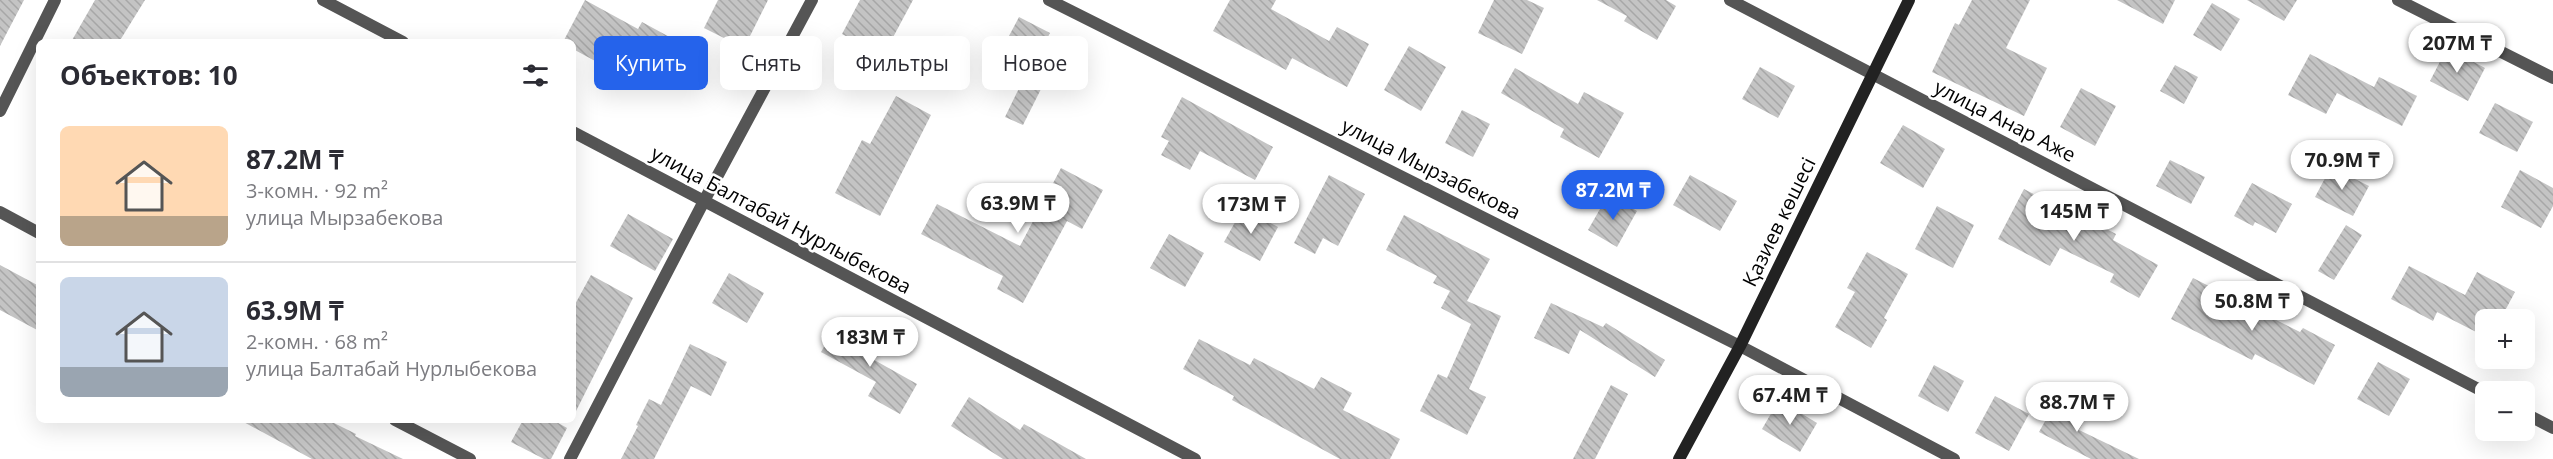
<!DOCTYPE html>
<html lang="ru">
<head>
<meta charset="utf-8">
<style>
	:root { --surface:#fff; --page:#f7f7f7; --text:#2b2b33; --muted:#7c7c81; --line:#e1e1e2; --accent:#2563eb }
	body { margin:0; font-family:"Open Sans",sans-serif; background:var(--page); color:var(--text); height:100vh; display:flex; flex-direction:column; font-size:22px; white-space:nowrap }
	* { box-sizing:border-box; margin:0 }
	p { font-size:20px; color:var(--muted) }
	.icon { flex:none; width:33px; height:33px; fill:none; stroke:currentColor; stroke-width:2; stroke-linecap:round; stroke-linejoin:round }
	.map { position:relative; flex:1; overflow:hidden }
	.panel { position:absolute; left:36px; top:39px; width:540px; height:384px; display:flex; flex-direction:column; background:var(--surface); border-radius:9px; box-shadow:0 6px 24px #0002 }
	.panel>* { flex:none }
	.guide { position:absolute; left:594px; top:36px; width:570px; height:54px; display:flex; gap:12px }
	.controls { position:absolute; left:2475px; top:309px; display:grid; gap:12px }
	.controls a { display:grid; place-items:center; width:60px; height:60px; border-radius:9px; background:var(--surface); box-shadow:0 6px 24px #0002; font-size:30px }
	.price { position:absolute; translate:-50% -51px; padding:0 14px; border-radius:21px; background:#fff; color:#222; font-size:20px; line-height:39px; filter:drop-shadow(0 2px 3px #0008) }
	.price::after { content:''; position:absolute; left:50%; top:36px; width:18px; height:14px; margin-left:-9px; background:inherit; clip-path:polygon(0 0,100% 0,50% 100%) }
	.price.on { background:var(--accent); color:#fff }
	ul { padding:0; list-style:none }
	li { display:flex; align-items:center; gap:18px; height:150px; padding:0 24px }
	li+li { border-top:2px solid var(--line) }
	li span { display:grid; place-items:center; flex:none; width:168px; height:120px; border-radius:9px; color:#555 }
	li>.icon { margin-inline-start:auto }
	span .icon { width:72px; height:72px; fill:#fffc; stroke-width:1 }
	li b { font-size:26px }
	h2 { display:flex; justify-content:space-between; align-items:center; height:72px; padding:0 24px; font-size:26px }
	.chip { padding:0 21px; border-radius:9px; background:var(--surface); box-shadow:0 6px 24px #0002; font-size:21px; line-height:54px }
	.chip.on { background:var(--accent); color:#fff }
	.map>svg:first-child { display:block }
	.building { fill:url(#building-back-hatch) }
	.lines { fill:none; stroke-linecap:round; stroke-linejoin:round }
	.street { stroke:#555; stroke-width:12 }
	.secondary { stroke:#222; stroke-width:12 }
	.labels { text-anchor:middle; stroke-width:5; stroke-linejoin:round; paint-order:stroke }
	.street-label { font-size:20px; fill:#000; stroke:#fff }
</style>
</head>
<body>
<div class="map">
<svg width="2553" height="459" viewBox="0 0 2553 459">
	<defs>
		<pattern id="building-back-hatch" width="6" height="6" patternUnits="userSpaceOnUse" patternTransform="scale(1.5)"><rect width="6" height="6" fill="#c4c4c4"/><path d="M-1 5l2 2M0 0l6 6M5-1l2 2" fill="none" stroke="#a7a7a7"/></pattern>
	</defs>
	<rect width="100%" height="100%" fill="#fff"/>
	<path class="building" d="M0 0H24L0 46Z
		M95 0H145L119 42H71Z
		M585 0 638 29 642 22 675 40 655 76 605 48 597 62 573 49V42H563Z
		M718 0H768L744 48 704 28Z
		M860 0H913L883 56 842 34Z
		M1230 0H1276L1271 9 1329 41 1337 27 1369 44 1347 87 1292 58 1286 70 1213 31Z
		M1494 0H1527L1544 8 1522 54 1478 33Z
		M1597 0H1666L1676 6 1657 40 1624 21 1627 16Z
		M1972 0H2030L2006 48 2047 68 2024 116 1932 72 1955 23 1959 25Z
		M2117 0H2175L2163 24Z
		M2247 0H2297L2284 21Z
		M2212 3 2240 19 2221 51 2193 35Z
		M1019 17 1050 33 1033 66 1002 49Z
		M1409 46 1446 67 1421 111 1384 90Z
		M2447 48 2485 68 2468 101 2430 81Z
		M2310 54 2374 87 2379 77 2417 96 2402 126 2337 93 2326 114 2288 95Z
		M2175 65 2198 77 2184 104 2160 91Z
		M1760 67 1795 86 1778 118 1742 99Z
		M1515 68 1578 104 1584 92 1624 113 1599 158 1560 137 1564 129 1501 93Z
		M1023 80 1041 89 1023 125 1005 117Z
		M2081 88 2116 106 2095 146 2060 127Z
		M896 96 931 115 880 216 835 193 862 140 870 144Z
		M1182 97 1273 147 1255 180 1200 151 1190 170 1161 155 1169 141 1161 137Z
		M2495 103 2533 122 2517 152 2479 133Z
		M1462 110 1490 124 1473 157 1445 143Z
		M1903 125 1945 149 1923 188 1880 163Z
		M2170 160 2205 177 2191 204 2156 186Z
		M2331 167 2369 186 2353 216 2315 197Z
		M1061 168 1103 190 1082 229 1067 221 1023 303 997 289 1003 276 921 234 937 204 1020 246Z
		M2520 170 2553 188V206L2541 228 2501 207Z
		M1329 175 1365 194 1338 246 1323 238 1315 254 1294 243Z
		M1690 175 1737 201 1720 231 1673 205Z
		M2252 183 2292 204 2276 233 2255 222 2253 226 2234 216Z
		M2024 189 2080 218 2081 216 2116 234 2113 240 2158 265 2139 298 2110 282 2114 274 2060 248 2050 266 1998 239Z
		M1608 195 1637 211 1617 247 1588 230Z
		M1937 206 1974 225 1953 268 1915 249Z
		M1243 208 1278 227 1260 261 1224 242Z
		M628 214 673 239 655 271 610 246Z
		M1404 215 1490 259 1467 301 1501 316 1469 389 1486 397 1467 435 1420 411 1438 374 1447 378 1471 324 1441 308 1450 291 1433 283 1437 276 1386 250Z
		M2346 225 2362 235 2334 280 2318 271Z
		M1169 234 1204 253 1185 287 1150 268Z
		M1867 252 1908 274 1884 318 1887 320 1871 348 1835 327 1855 292 1847 288Z
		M0 265 39 286V331L0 310Z
		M2409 266 2465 295 2477 272 2515 292 2500 320H2486V337L2437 312 2433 321 2391 299Z
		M729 273 764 293 747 323 712 303Z
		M591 275 633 298 573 417V308Z
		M2193 278 2300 332 2303 328 2335 345 2314 385 2255 354 2252 360 2171 319Z
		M1551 303 1603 327 1606 323 1665 360 1655 377 1580 330 1569 354 1534 338Z
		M837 324 876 345 869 357 917 384 900 414 868 396 876 382 821 352Z
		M1199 339 1250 365 1254 358 1314 389 1321 377 1352 393 1343 410 1400 439 1390 459H1340L1232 400 1234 396 1183 369Z
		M690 344 727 362 711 396 691 386 654 459H621L638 426 636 425 649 399 661 405Z
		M2378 362 2410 379 2389 416 2357 399Z
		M1934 365 1964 381 1948 412 1918 396Z
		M1611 385 1628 394 1595 459H1573Z
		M1995 396 2029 414 2009 451 1975 433Z
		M2059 396 2089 412 2079 430 2139 459H2091L2039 432Z
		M969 397 1020 430 1024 424 1086 459H1003L951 426Z
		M1779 400 1817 423 1800 452 1762 429Z
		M240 420H328L356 434 355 436 403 459H312Z
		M523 420H553L567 428 551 459H544L511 442Z"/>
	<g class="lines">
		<path class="street" d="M323 0 403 42
			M1049 0 1740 346 1954 459
			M1730 0 2486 393
			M2398 0 2553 78
			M0 111 55 0
			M573 132 1195 459
			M0 212 39 233
			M2524 413 2553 428
			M395 420 470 459
			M570 459 704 201 812 0"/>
		<path class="secondary" d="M1679 459 1740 346 1909 0"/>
	</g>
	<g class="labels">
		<g class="street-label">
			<text transform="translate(2005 121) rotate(27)" y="7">улица Анар Аже</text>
			<text transform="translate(1431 169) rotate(27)" y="7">улица Мырзабекова</text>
			<text transform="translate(781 220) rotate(28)" y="7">улица Балтабай Нурлыбекова</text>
			<text transform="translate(1779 222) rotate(-64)" y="7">Қазиев көшесі</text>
		</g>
	</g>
</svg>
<div class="controls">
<a>+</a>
<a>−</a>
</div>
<b class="price" style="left:2457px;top:74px">207M ₸</b>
<b class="price" style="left:2342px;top:191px">70.9M ₸</b>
<b class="price on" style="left:1613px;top:221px">87.2M ₸</b>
<b class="price" style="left:1018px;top:234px">63.9M ₸</b>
<b class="price" style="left:1251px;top:235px">173M ₸</b>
<b class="price" style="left:2074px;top:242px">145M ₸</b>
<b class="price" style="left:2252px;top:332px">50.8M ₸</b>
<b class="price" style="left:870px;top:368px">183M ₸</b>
<b class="price" style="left:1790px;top:426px">67.4M ₸</b>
<b class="price" style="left:2077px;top:433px">88.7M ₸</b>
<div class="guide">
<a class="chip on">Купить</a>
<a class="chip">Снять</a>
<a class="chip">Фильтры</a>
<a class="chip">Новое</a>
</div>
<section class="panel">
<h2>Объектов: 10<svg class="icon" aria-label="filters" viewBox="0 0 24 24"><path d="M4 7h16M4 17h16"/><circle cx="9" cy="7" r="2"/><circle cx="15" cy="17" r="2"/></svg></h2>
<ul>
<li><span style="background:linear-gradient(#ffd9b3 75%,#b9a48a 0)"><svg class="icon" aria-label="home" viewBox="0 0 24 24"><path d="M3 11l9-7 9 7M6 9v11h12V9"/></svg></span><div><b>87.2M ₸</b><p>3-комн. · 92 m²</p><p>улица Мырзабекова</p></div></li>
<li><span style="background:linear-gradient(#c9d6e8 75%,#9aa5b1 0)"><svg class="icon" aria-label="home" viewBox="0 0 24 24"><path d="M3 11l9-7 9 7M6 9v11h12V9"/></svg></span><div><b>63.9M ₸</b><p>2-комн. · 68 m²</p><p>улица Балтабай Нурлыбекова</p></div></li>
</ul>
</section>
</div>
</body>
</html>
